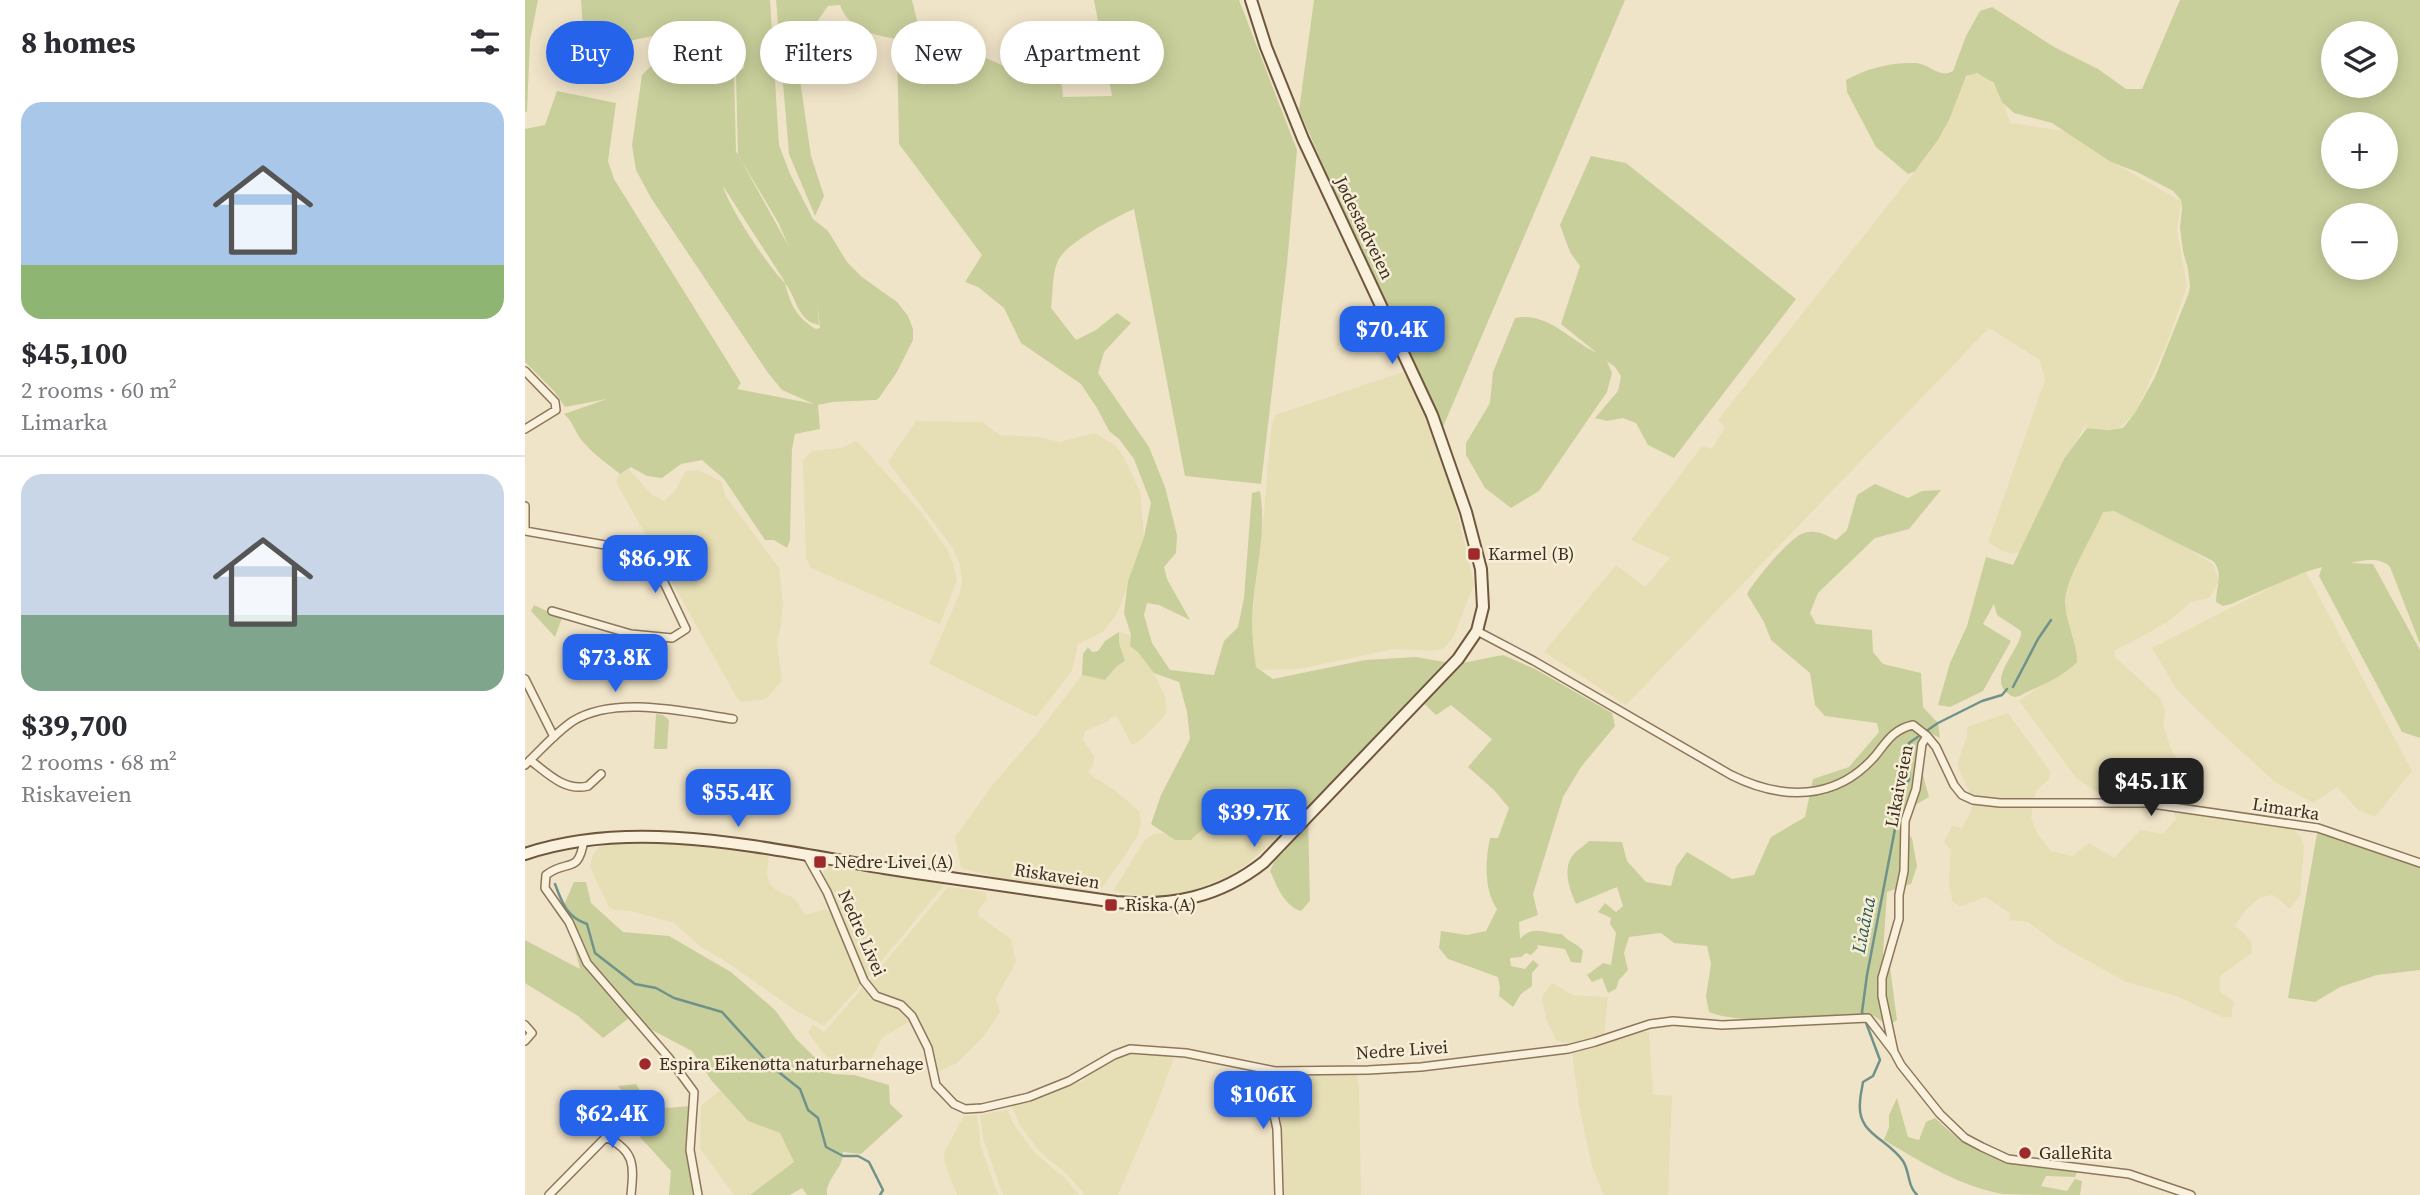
<!DOCTYPE html>
<html lang="en">
<head>
<meta charset="utf-8">
<style>
	:root { --surface:#fff; --page:#f7f7f7; --text:#2b2b33; --muted:#7c7c81; --line:#e1e1e2; --accent:#2563eb }
	body { margin:0; font-family:"Source Serif 4",serif; background:var(--page); color:var(--text); height:100vh; display:flex; flex-direction:column; font-size:26px; white-space:nowrap }
	* { box-sizing:border-box; margin:0 }
	p { font-size:23px; color:var(--muted) }
	.icon { flex:none; width:38px; height:38px; fill:none; stroke:currentColor; stroke-width:2; stroke-linecap:round; stroke-linejoin:round }
	.map { position:relative; flex:1; overflow:hidden }
	.details { display:flex; flex-direction:column; background:var(--surface); width:525px }
	.details>* { flex:none }
	.banner { position:absolute; left:21px; top:21px; width:665px; height:63px; display:flex; gap:14px }
	.tools { position:absolute; left:1796px; top:21px; display:grid; gap:14px }
	.tools a { display:grid; place-items:center; width:77px; height:77px; border-radius:50%; background:var(--surface); box-shadow:0 4px 18px #0003; font-size:35px }
	.price { position:absolute; translate:-50% -60px; padding:0 16px; border-radius:14px; background:var(--accent); color:#fff; font-size:23px; line-height:46px; filter:drop-shadow(0 2px 4px #0008) }
	.price::after { content:''; position:absolute; left:50%; top:42px; width:21px; height:16px; margin-left:-10px; background:inherit; clip-path:polygon(0 0,100% 0,50% 100%) }
	.price.current { background:#222; color:#fff }
	ul { padding:0; list-style:none }
	li { display:grid; align-content:center; gap:14px; height:371px; padding:0 21px }
	li+li { border-top:2px solid var(--line) }
	li span { display:grid; place-items:center; height:217px; border-radius:21px; color:#555 }
	li>.icon { margin-inline-start:auto }
	span .icon { width:126px; height:126px; fill:#fffc; stroke-width:1 }
	li b { font-size:30px }
	h2 { display:flex; justify-content:space-between; align-items:center; height:84px; padding:0 21px; font-size:30px }
	.tag { padding:0 24px; border-radius:32px; background:var(--surface); box-shadow:0 4px 18px #0003; font-size:24px; line-height:63px }
	.tag.current { background:var(--accent); color:#fff }
	main { display:flex; flex:1; min-height:0 }
	.map>svg:first-child { display:block }
	.farmland { fill:#e6deb5 }
	.green { fill:#c9cf9b; fill-rule:evenodd }
	.lines { fill:none; stroke-linecap:round; stroke-linejoin:round }
	.stream { stroke:#6f938a; stroke-width:2.5 }
	.minor-casing { stroke:#8d765c; stroke-width:10 }
	.secondary-casing { stroke:#6f573f; stroke-width:14 }
	.minor { stroke:#faf1dc; stroke-width:7 }
	.secondary { stroke:#faf1dc; stroke-width:10 }
	.poi-dot { fill:#9e2a2b; stroke:#f7eed8; stroke-width:2.5 }
	.labels { text-anchor:middle; stroke-width:5; stroke-linejoin:round; paint-order:stroke }
	.street-label { font-size:18px; fill:#3d2e20; stroke:#f7eed8 }
	.poi-label { font-size:18px; fill:#3d2e20; stroke:#f7eed8; text-anchor:start }
	.water-label { font-size:19px; font-style:italic; fill:#2f5d5a; stroke:#f7eed8 }
</style>
</head>
<body>
<main>
<section class="details">
<h2>8 homes<svg class="icon" aria-label="filters" viewBox="0 0 24 24"><path d="M4 7h16M4 17h16"/><circle cx="9" cy="7" r="2"/><circle cx="15" cy="17" r="2"/></svg></h2>
<ul>
<li><span style="background:linear-gradient(#a9c7e8 75%,#8fb573 0)"><svg class="icon" aria-label="home" viewBox="0 0 24 24"><path d="M3 11l9-7 9 7M6 9v11h12V9"/></svg></span><div><b>$45,100</b><p>2 rooms · 60 m²</p><p>Limarka</p></div></li>
<li><span style="background:linear-gradient(#c9d6e8 65%,#7fa58c 0)"><svg class="icon" aria-label="home" viewBox="0 0 24 24"><path d="M3 11l9-7 9 7M6 9v11h12V9"/></svg></span><div><b>$39,700</b><p>2 rooms · 68 m²</p><p>Riskaveien</p></div></li>
</ul>
</section>
<div class="map">
<svg width="1895" height="1195" viewBox="0 0 1895 1195">
	<rect width="100%" height="100%" fill="#f0e4c8"/>
	<path class="farmland" d="M1448 73 1459 76 1475 90 1485 123 1545 132 1587 162 1656 201 1652 231 1662 286 1642 343 1610 414 1594 428 1577 430 1559 427 1495 552 1487 554 1477 551 1463 542 1520 380 1515 360 1464 328 1101 705 1019 652 1091 565 1120 587 1145 558 1106 540 1177 446 1187 449 1200 427 1193 420 1405 152 1419 131 1426 99 1439 79Z
		M878 372 891 392 931 492 930 502 949 584 928 638 918 649 907 651 869 649 774 669 737 670 731 667 727 639 729 599 739 513 746 429 750 415Z
		M391 421 457 422 475 435 514 437 535 442 569 433 590 445 598 456 615 491 619 537 602 589 591 615 578 632 553 644 547 671 511 717 404 664 435 593 437 581 435 564 427 547 363 462Z
		M332 441 395 511 422 549 428 563 432 580 415 624 286 568 281 558 278 460 287 451 316 448Z
		M104 469 126 494 139 501 150 491 161 471 173 470 197 482 200 495 254 568 258 602 256 625 252 642 257 681 241 699 216 702 212 698 91 482 95 474Z
		M1577 505 1599 510 1688 564 1694 581 1684 598 1666 602 1645 620 1620 635 1589 651 1590 657 1635 698 1640 711 1638 724 1647 752 1676 788 1665 804 1674 811 1764 825 1776 837 1779 846 1775 896 1765 909 1748 895 1736 897 1721 910 1710 925 1726 941 1727 953 1695 976V991L1709 1002 1706 1017H1697L1651 996 1599 981 1534 945 1503 922 1484 920 1485 913 1460 897 1435 907 1427 901 1424 880 1426 850 1419 842 1427 826 1437 828 1446 812 1448 800 1432 765 1442 736V727L1483 713 1525 771 1524 779 1511 791 1506 817 1512 833 1526 851 1547 856 1564 843 1589 858 1615 830 1638 834 1651 819 1647 803 1632 795H1577L1552 779 1494 701 1545 665 1535 605 1554 554Z
		M1780 570 1887 771 1850 817 1833 810 1812 787 1788 803 1750 782 1694 731 1652 690 1627 648Z
		M594 632 606 635 605 646 613 652 629 673 640 696 642 710 639 717 616 740 607 745 591 715 581 722 560 731 558 740 569 756 568 766 563 772 565 774 592 792 614 811 616 823 613 835 603 851 574 892 478 879 436 868 430 837 470 782 515 730 557 675 580 680 592 666 600 661 594 643Z
		M732 796 740 800 754 824 752 834 746 843 721 865 702 877 662 893 640 896H615L588 891 620 840 629 834 639 833 651 840H666L707 803 721 797Z
		M86 842H136L244 855 242 873 244 883 251 890 269 898 281 915 300 909 305 912 336 982 332 990 299 1026 270 1010 197 959 176 947 149 923 106 911 90 910 84 907 65 867 68 855 74 847Z
		M298 864 385 876 422 882 341 980 299 880Z
		M423 887 460 892 462 899 453 911 454 916 486 939 491 962 471 998 475 1012 458 1037 432 1063 411 1073 405 1046 392 1018 384 1008 372 1001 353 994 343 982Z
		M1027 983 1048 995 1083 997 1079 1035 1045 1044 1031 1040 1021 1019 1017 997Z
		M338 987 349 1000 371 1007 380 1012 385 1021 357 1038 344 1063 336 1069 328 1070 311 1064 299 1054 283 1032 288 1025 299 1032Z
		M1117 1032H1124L1128 1094 1147 1096 1143 1195H1079L1067 1167 1054 1105 1047 1053Z
		M619 1052H634L649 1058 630 1109 593 1195H560L542 1174 515 1152 496 1127 486 1105 548 1083 557 1082 562 1076 583 1063 601 1054Z
		M787 1074 832 1075 834 1087 836 1195H759L754 1112 775 1101 780 1090 781 1076Z
		M195 1090 223 1121 255 1133 269 1162 225 1195H209L175 1149 176 1106Z
		M482 1110 490 1126 509 1152 541 1179 554 1195H478L458 1138 455 1115Z
		M452 1115 456 1147 473 1195H432L420 1164 419 1153 439 1116Z"/>
	<path class="green" d="M0 0H13L5 41 2 112H0Z
		M56 0H245L254 145 265 174 288 219 303 231 322 262 337 277 372 302 383 316 388 329V340L372 372 354 398 351 400 307 402 293 405 295 429 270 434 267 449 265 540 262 548 249 540H240L199 479 177 460 156 464 137 478 122 476 106 467 95 474C83 464 69 455 59 443 50 434 49 422 39 414L82 399 40 407 29 391 0 362V129L20 125 32 91 91 103 83 161 89 179 216 383 212 389 289 404 257 390 243 373 126 198 111 170 107 145 117 75 127 65 158 66 188 73 189 78 190 74 157 30 99 42 74 41 58 29ZM219 65V68L211 73 213 155 253 222 264 247 211 151 209 72ZM198 186 260 282V283C244 268 203 206 198 186ZM260 283C272 298 272 321 294 325L292 301 295 328 291 329C272 318 265 304 260 283Z
		M251 0H387L394 28 481 67 511 71 537 85 538 97 587 96 569 0H714L772 150 762 264 736 484 660 476 609 209C591 217 538 244 532 263 527 276 528 294 526 308L551 340 571 330 592 313 606 323 579 352 573 373 624 447 640 487 652 535 651 553 639 567 642 579 665 620 634 605 622 603 619 615 627 643 645 670 689 675 699 641 713 627 719 598 727 493 735 491C741 526 733 561 729 595 726 620 727 643 731 667L748 679 840 660 891 657 932 664 978 655 1010 669 1087 713 1090 726 1056 767 1038 797 1008 894 1013 915 994 922 995 939C1008 924 1021 934 1037 934 1043 942 1052 943 1058 951L1056 963 1046 962 1040 949 1012 945 1013 948 1006 955 1001 953 996 957 985 958 986 966 1000 969 1008 960 1014 965 1007 973V986L996 994 988 1007 974 996 975 988 973 977 923 959 914 948 916 931 942 935 961 931 972 909C959 890 960 861 965 838H973L984 808 969 790 943 767 967 739 926 705 911 715 891 696 827 766 804 786 783 815 785 901 776 911C759 906 752 886 745 871L750 860 760 851C744 762 711 800 666 840H650L626 824 636 795 665 739 662 712 654 682 629 673 613 652 605 646 606 635 599 613 603 581 619 537 626 503 609 459 594 439 584 431 572 408 556 384 496 343 479 308 453 287 440 282 457 255 374 144 372 39C348 35 324 30 315 5L303 6 271 52 286 156 299 196 290 216 264 154Z
		M789 0H1100L915 434 774 110Z
		M1655 0H1895V644L1865 567C1854 556 1838 561 1825 563L1848 564 1895 650V738L1877 732 1794 576 1797 567 1780 572 1706 604 1698 606 1691 602C1691 587 1699 573 1688 561L1589 511 1578 512C1568 536 1539 581 1540 603 1541 623 1553 646 1552 662 1536 678 1519 684 1500 693 1494 696 1491 699 1485 695 1459 680 1498 648 1496 631L1472 615 1469 604 1458 624 1486 641 1458 691 1425 707 1413 705 1425 663 1442 626 1461 557 1488 565 1539 459 1562 428 1582 430 1598 428 1610 413 1630 377 1663 295 1665 287 1663 269 1658 251 1655 228 1657 208 1656 200 1648 191 1612 172 1586 162 1527 123 1489 113 1477 102 1469 83 1452 73 1441 76 1424 120 1413 140 1390 171 1383 174 1351 147 1322 92 1321 80C1342 68 1367 62 1391 63 1405 64 1414 79 1428 71L1441 36 1455 11 1467 7 1529 47 1573 69 1601 89H1617ZM1808 33H1860V86H1808ZM1808 124H1860V177H1808ZM1860 215V268H1808V215Z
		M1066 156 1101 163 1271 299 1149 458 1123 445 1111 423 1098 418 1082 421 1070 418 1093 391 1096 376 1090 367 1082 361 1087 373 1082 392 1014 491 986 508 960 488 941 455V443L965 403 968 372 990 318C1022 311 1046 341 1072 353L1036 324 1055 266 1045 252 1035 225Z
		M1350 484 1383 498 1397 491 1416 490 1384 529 1350 538 1293 593 1285 613 1291 624 1347 630 1348 652 1358 664 1396 673 1398 707 1413 723 1415 738 1397 729C1392 754 1397 773 1404 797L1373 815 1375 827 1387 838 1392 866 1386 884 1362 892 1358 954 1365 967 1372 1020 1363 1026 1349 1016 1337 1015C1299 1016 1217 1026 1184 1012L1181 997 1186 964 1182 946 1149 943 1136 933 1104 937 1099 953 1103 970 1094 980 1091 989 1083 993 1077 978 1067 982 1062 975 1078 963 1086 965 1091 933 1085 924 1086 918 1073 912 1080 903 1091 912 1098 906 1092 887 1051 904C1045 891 1038 871 1046 858 1049 852 1059 846 1064 841L1097 842 1102 861 1121 882 1146 886 1151 867 1162 852 1207 879 1229 875 1246 837 1280 817 1288 779 1324 767 1354 732 1352 723 1300 716 1290 705 1285 673 1246 640 1239 622 1222 594C1230 580 1265 537 1279 533 1291 529 1301 535 1311 540L1322 530 1332 495Z
		M9 605 37 618 30 637 6 611Z
		M594 632V643L600 661 592 666 580 680 557 675 558 654 563 647 567 652 573 651 580 641Z
		M131 714 138 715 144 720 142 749H129Z
		M1793 828 1895 863V970L1852 975 1815 987 1790 1002 1763 998Z
		M49 882H61L66 903 98 932 144 936 206 972 250 1010 271 1039 307 1074 329 1075 364 1085 365 1104 378 1116 336 1154 318 1152C319 1168 300 1179 302 1195H282L277 1188 265 1195H225L269 1162 255 1133 223 1121 186 1080 167 1051 104 1018 78 1038 53 1016 0 983V940L55 969 47 938 35 914Z
		M111 1084 123 1104 143 1108 165 1106C159 1137 163 1164 168 1195H144L146 1171 115 1137 119 1118 93 1086Z
		M1372 1098 1383 1137 1394 1140 1401 1122 1410 1118C1458 1164 1490 1166 1553 1170L1550 1177 1521 1176 1516 1186 1542 1191 1550 1179 1557 1181 1555 1195C1530 1195 1502 1195 1478 1194 1436 1187 1396 1162 1359 1140L1364 1127V1115Z"/>
	<g class="lines">
		<path class="stream" d="M1488 687 1513 639 1526 620
			M30 884C37 903 42 917 62 924L70 953 110 984 131 988 149 998 197 1012 246 1066 275 1089 283 1110 293 1118 301 1147 318 1156H333L344 1162 358 1190 355 1195
			M1392 1195C1382 1185 1385 1172 1378 1161 1362 1138 1332 1134 1335 1103 1335 1096 1337 1089 1338 1082L1348 1076 1355 1060 1337 1012 1342 975 1378 787 1384 780V743L1413 723 1457 701 1477 695 1482 689"/>
		<g class="minor-casing">
			<path id="minor" d="M0 371 30 402 31 410 0 429
				M0 506V528
				M0 531 80 545 125 564 135 574 161 629 147 638 106 634 27 611
				M952 631 1009 661 1206 775C1256 800 1311 802 1351 755 1362 741 1369 729 1388 725L1402 736 1397 744 1391 789 1380 821 1379 871 1374 895V919L1357 978V996L1369 1052 1376 1065 1415 1114 1440 1138 1457 1147 1483 1159 1604 1174 1666 1195
				M0 679 29 737
				M1402 736 1411 747 1429 785 1437 795 1448 800 1475 803H1620L1793 828 1895 863
				M5 760C22 773 40 792 63 786L76 774
				M0 765C16 750 30 733 48 721 91 695 160 712 208 719
				M59 840C53 876 43 858 21 875L20 888 44 922 62 963 144 1058 169 1092 165 1150 173 1195
				M282 856 302 892 339 981 351 996 376 1005 387 1016 403 1048 411 1085 429 1104 440 1109 457 1108 504 1097 544 1081 589 1055 605 1049 661 1053 750 1071 843 1070 896 1067 1043 1049 1070 1042 1125 1024 1148 1021 1197 1025 1343 1018 1369 1052
				M0 1025 7 1033 0 1041
				M750 1071 746 1101 752 1129 754 1195
				M81 1137C110 1151 109 1165 106 1195
				M24 1195 81 1137C78 1122 64 1112 54 1103"/>
		</g>
		<g class="secondary-casing">
			<path id="secondary" d="M0 854C112 816 245 850 359 868 436 880 513 891 591 902 646 907 695 897 739 862L933 659 952 631 958 607 956 569 941 512 907 415 778 139 741 47 726 0"/>
		</g>
		<use href="#minor" class="minor"/>
		<use href="#secondary" class="secondary"/>
	</g>
	<g class="poi-dot">
		<rect x="942" y="547" width="14" height="14" rx="3.5"/>
		<rect x="288" y="855" width="14" height="14" rx="3.5"/>
		<rect x="579" y="898" width="14" height="14" rx="3.5"/>
		<circle cx="120" cy="1064" r="7"/>
		<circle cx="1500" cy="1153" r="7"/>
	</g>
	<g class="labels">
		<g class="street-label">
			<text transform="translate(839 228) rotate(64)" y="6">Jødestadveien</text>
			<text transform="translate(1374 786) rotate(-79)" y="6">Likaiveien</text>
			<text transform="translate(1761 809) rotate(9)" y="6">Limarka</text>
			<text transform="translate(532 876) rotate(9)" y="6">Riskaveien</text>
			<text transform="translate(337 933) rotate(66)" y="6">Nedre Livei</text>
			<text transform="translate(877 1050) rotate(-4)" y="6">Nedre Livei</text>
		</g>
		<g class="poi-label">
			<text x="963" y="560">Karmel (B)</text>
			<text x="309" y="868">Nedre Livei (A)</text>
			<text x="600" y="911">Riska (A)</text>
			<text x="134" y="1070">Espira Eikenøtta naturbarnehage</text>
			<text x="1514" y="1159">GalleRita</text>
		</g>
		<g class="water-label">
			<text transform="translate(1338 925) rotate(-79)" y="7">Liaåna</text>
		</g>
	</g>
</svg>
<div class="tools">
<a><svg class="icon" aria-label="layers" viewBox="0 0 24 24"><path d="M12 4l9 5-9 5-9-5zM3 14l9 5 9-5"/></svg></a>
<a>+</a>
<a>−</a>
</div>
<b class="price" style="left:867px;top:366px">$70.4K</b>
<b class="price" style="left:130px;top:595px">$86.9K</b>
<b class="price" style="left:90px;top:694px">$73.8K</b>
<b class="price current" style="left:1626px;top:818px">$45.1K</b>
<b class="price" style="left:213px;top:829px">$55.4K</b>
<b class="price" style="left:729px;top:849px">$39.7K</b>
<b class="price" style="left:738px;top:1131px">$106K</b>
<b class="price" style="left:87px;top:1150px">$62.4K</b>
<div class="banner">
<a class="tag current">Buy</a>
<a class="tag">Rent</a>
<a class="tag">Filters</a>
<a class="tag">New</a>
<a class="tag">Apartment</a>
</div>
</div>
</main>
</body>
</html>
